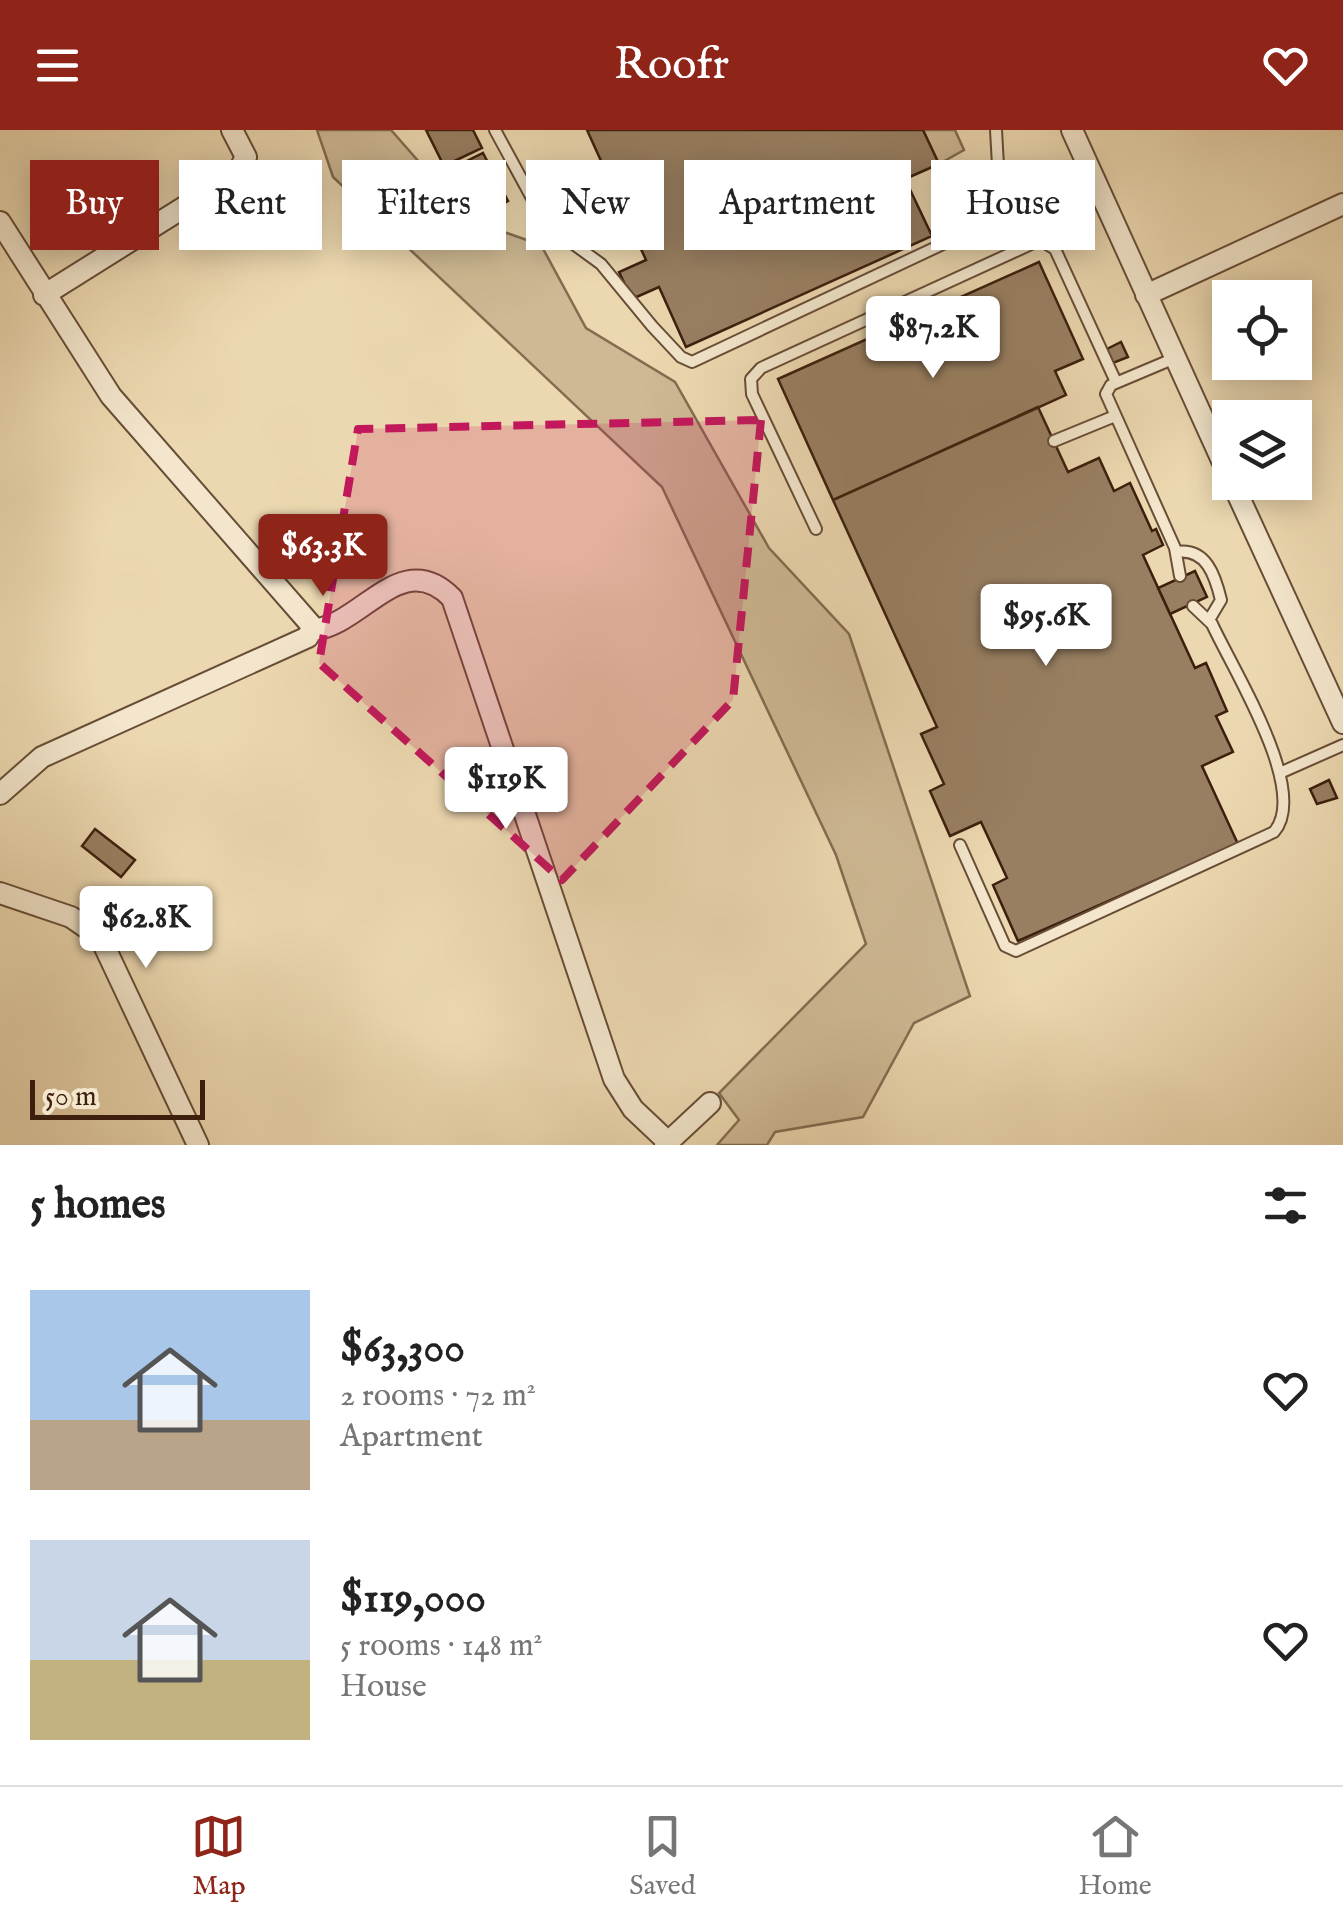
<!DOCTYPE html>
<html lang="en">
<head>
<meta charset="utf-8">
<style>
	:root { --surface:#fff; --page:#f6f6f6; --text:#222; --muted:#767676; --line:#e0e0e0; --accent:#8f2418 }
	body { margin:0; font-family:"IM FELL English",serif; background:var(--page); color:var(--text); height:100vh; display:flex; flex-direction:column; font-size:38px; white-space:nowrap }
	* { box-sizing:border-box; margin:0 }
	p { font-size:32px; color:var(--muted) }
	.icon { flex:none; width:55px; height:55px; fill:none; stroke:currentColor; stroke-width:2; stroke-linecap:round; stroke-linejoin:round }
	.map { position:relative; height:1015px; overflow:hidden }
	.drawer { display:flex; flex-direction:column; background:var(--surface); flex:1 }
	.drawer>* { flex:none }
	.hud { position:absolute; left:30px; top:30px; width:1285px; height:90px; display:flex; gap:20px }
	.tools { position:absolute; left:1212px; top:150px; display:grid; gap:20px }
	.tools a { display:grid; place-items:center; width:100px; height:100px; border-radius:0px; background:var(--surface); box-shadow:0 5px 25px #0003; font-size:50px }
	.scale { position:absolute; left:30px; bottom:25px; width:175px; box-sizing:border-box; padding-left:10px; border:5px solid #3c1f0d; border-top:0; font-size:28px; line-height:35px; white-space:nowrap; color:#3c1f0d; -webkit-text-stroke:8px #f3e6cc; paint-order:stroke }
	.price { position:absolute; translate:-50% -85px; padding:0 22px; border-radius:10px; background:#fff; color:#222; font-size:32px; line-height:65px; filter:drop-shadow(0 2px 5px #0008) }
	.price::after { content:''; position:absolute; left:50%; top:60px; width:30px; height:22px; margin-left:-15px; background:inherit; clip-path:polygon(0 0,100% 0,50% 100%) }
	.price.current { background:var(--accent); color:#fff }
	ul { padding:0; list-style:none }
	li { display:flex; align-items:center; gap:30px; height:250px; padding:0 30px }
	li span { display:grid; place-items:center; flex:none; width:280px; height:200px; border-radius:0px; color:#555 }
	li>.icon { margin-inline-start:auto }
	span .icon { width:120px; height:120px; fill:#fffc; stroke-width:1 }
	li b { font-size:42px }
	h2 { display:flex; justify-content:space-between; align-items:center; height:120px; padding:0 30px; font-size:42px }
	.tag { padding:0 35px; border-radius:0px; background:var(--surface); box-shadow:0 5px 25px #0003; font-size:35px; line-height:90px }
	.tag.current { background:var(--accent); color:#fff }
	header { display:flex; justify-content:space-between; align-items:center; height:130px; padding:0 30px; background:var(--accent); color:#fff; font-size:45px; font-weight:600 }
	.menu { display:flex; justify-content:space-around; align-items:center; height:140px; border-top:2px solid var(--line); background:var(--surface); font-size:28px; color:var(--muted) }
	.menu a { display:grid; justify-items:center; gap:5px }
	.menu .current { color:var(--accent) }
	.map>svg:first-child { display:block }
	.green { fill:#ceb994; stroke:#856c50; stroke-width:2.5 }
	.building { fill:#987f62; stroke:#3c1f0d; stroke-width:2.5 }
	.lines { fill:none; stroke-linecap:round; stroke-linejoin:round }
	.service-casing { stroke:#684d36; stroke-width:14 }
	.minor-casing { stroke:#684d36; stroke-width:24 }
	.service { stroke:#f3e6cc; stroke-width:10 }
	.minor { stroke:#f3e6cc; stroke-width:20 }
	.marked { fill:#c2185b; fill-opacity:0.2; stroke:#c2185b; stroke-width:8; stroke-dasharray:20 12; stroke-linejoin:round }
</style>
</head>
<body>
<header><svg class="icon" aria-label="menu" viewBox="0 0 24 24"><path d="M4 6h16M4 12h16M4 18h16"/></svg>Roofr<svg class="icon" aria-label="heart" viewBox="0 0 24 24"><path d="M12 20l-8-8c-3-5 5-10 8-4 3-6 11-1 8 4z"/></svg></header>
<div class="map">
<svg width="1343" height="1015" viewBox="0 0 1343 1015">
	<rect width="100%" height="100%" fill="#ecd8b0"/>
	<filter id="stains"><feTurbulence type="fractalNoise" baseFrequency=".002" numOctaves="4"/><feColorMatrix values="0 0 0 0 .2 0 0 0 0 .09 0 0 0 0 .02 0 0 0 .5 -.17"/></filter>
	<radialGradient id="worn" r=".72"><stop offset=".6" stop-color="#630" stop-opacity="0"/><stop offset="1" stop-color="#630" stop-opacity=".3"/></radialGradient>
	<path class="green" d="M317 0H391L470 90 541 115 586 198 675 252 769 418 849 504 970 866 914 893 863 987 775 1002 767 1015H717L739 990 719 963 866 814 836 725 662 357 333 47Z
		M923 0H955L964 20 939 34Z"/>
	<path class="building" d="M426 0H473L482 18 444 36Z
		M587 0H923L939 34 905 49 932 106 686 217 659 157 632 169 619 142 646 130Z
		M483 23 508 71 478 87 445 42Z
		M1039 132 1083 229 1055 241 1066 265 833 370 778 249Z
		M1121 212 1128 227 1113 233 1107 219Z
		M1038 277 1068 342 1099 328 1114 361 1130 353 1152 401 1156 399 1163 415 1143 425 1195 538 1206 533 1227 581 1216 586 1233 622 1202 636 1238 714 1018 811 993 755 1007 748 981 692 950 706 930 661 944 654 921 604 937 597 833 370Z
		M1195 441 1207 467 1170 484 1158 458Z
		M1329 650 1337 668 1317 674 1310 659Z
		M95 699 135 730 121 747 82 716Z"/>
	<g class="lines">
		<g class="service-casing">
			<path id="service" d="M495 0 546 94 601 134 652 196 681 227 692 232 994 90 1000 71 996 0
				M1175 228 1111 255 1106 264 1175 418 1180 446
				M1054 311 1115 286
				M816 399 752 264 751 249 761 238 1040 110 1055 119 1116 252
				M1177 422C1206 418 1215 445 1221 470L1209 490
				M1282 642 1343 615
				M960 715 1005 816 1016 821 1274 702C1310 661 1233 540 1212 494L1193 476"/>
		</g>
		<g class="minor-casing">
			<path id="minor" d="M1072 0 1230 348
				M0 92 111 266 312 496 308 507 42 627 0 664
				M44 165 237 44 246 27 232 0
				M1146 165 1343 74
				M1232 352 1343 593
				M312 500C362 496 401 416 452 468L614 949 633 979 668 1012
				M0 763 71 787 100 807 198 1015
				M665 1015 710 973"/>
		</g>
		<use href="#service" class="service"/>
		<use href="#minor" class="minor"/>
	</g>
	<path class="marked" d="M761 290 733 570 562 750 319 533 358 299Z"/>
	<rect width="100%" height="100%" filter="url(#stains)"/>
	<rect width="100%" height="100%" fill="url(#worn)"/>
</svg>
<div class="tools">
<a><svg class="icon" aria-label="locate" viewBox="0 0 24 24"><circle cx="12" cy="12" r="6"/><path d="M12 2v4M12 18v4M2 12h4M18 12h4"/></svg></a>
<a><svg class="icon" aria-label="layers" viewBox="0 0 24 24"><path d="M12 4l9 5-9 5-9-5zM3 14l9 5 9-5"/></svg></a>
</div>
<div class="scale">50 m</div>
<b class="price" style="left:933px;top:251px">$87.2K</b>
<b class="price current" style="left:323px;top:469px">$63.3K</b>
<b class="price" style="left:1046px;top:539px">$95.6K</b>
<b class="price" style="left:506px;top:702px">$119K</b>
<b class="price" style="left:146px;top:841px">$62.8K</b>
<div class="hud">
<a class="tag current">Buy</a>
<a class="tag">Rent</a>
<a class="tag">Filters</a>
<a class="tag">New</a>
<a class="tag">Apartment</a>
<a class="tag">House</a>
</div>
</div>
<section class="drawer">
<h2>5 homes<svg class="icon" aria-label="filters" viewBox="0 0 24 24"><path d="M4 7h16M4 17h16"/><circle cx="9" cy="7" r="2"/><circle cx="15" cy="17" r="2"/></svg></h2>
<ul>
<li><span style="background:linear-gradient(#a9c7e8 65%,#b9a48a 0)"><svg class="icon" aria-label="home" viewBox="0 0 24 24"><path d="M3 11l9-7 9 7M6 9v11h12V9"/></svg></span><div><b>$63,300</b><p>2 rooms · 72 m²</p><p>Apartment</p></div><svg class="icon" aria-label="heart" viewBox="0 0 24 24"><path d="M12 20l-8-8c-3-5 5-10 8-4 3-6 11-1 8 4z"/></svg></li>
<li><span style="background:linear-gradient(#c9d6e8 60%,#c2b280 0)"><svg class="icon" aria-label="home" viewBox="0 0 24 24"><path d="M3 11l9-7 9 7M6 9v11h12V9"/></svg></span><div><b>$119,000</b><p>5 rooms · 148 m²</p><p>House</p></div><svg class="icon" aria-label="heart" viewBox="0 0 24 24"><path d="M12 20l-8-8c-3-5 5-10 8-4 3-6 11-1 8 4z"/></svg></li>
</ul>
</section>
<nav class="menu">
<a class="current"><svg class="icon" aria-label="map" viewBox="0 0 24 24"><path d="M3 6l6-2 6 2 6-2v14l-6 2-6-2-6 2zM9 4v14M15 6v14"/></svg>Map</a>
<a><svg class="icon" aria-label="saved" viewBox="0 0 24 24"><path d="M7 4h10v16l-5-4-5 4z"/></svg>Saved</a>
<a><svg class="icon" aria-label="home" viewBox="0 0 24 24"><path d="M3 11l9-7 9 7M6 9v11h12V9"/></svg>Home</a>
</nav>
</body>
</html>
